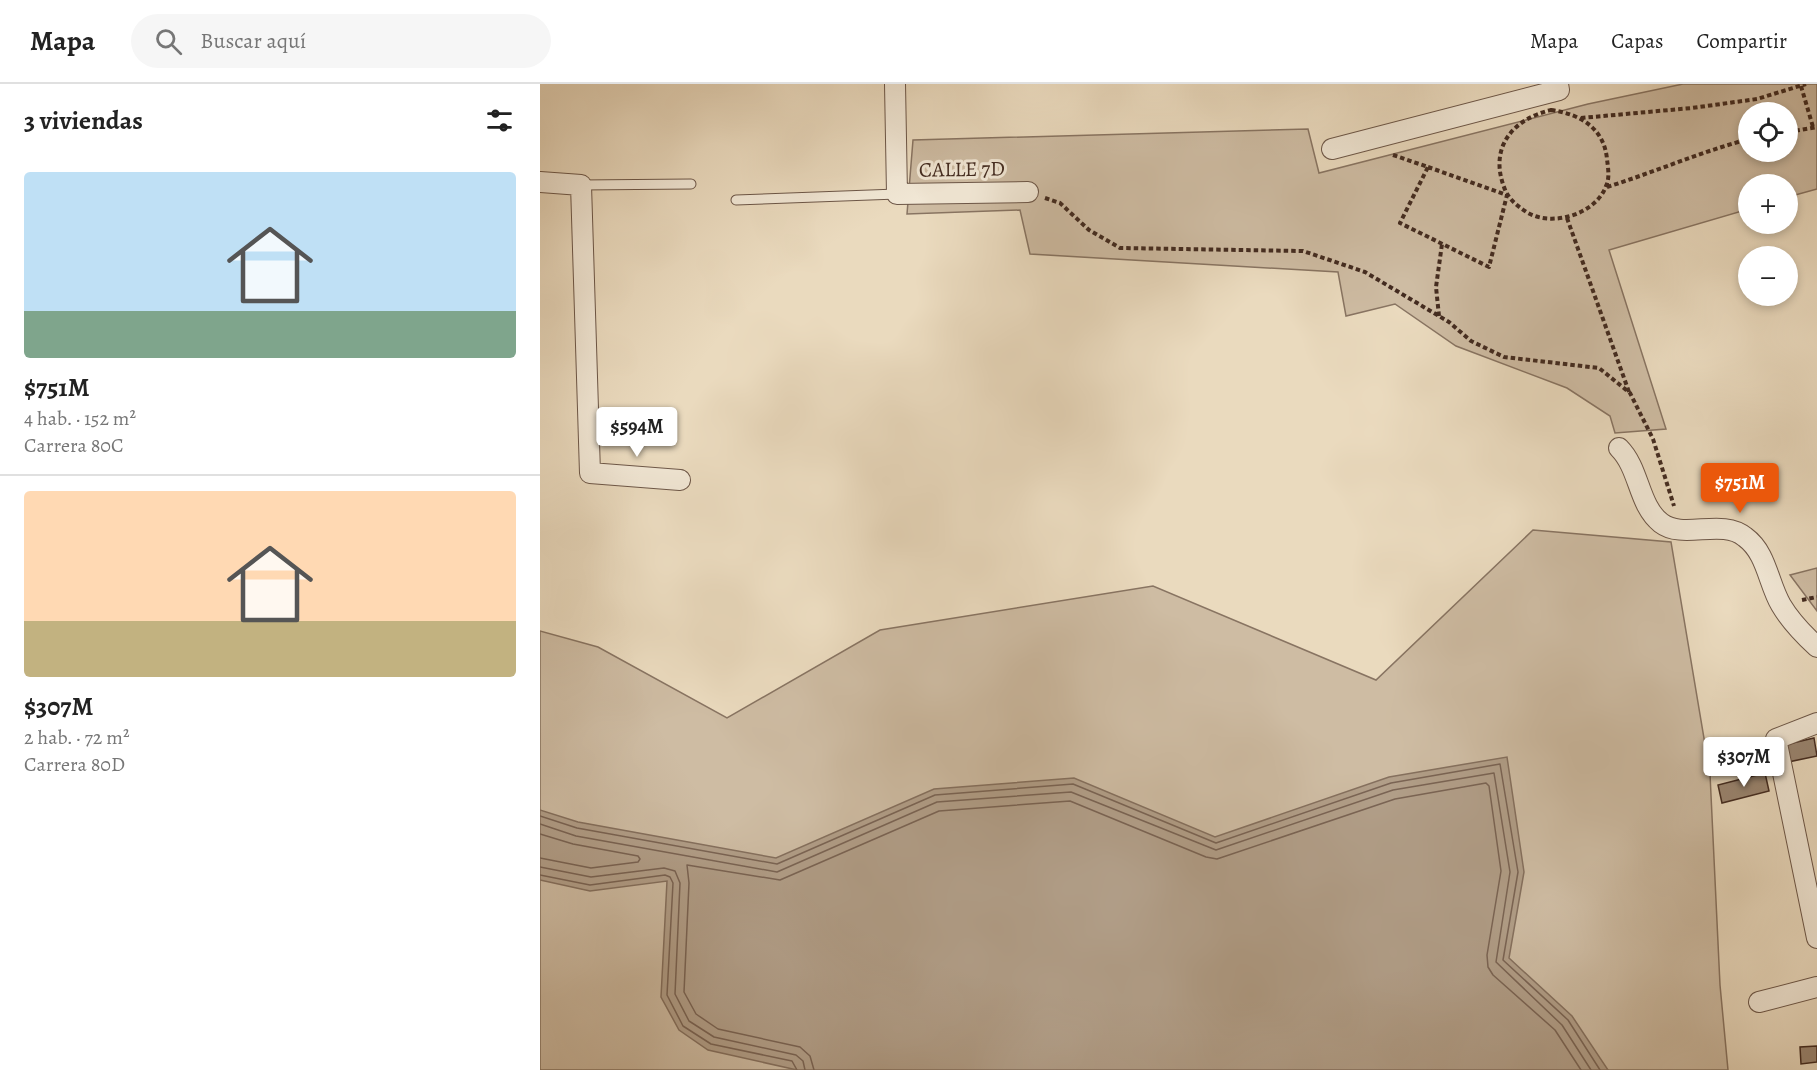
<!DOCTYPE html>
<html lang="es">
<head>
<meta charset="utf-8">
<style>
	:root { --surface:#fff; --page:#f6f6f6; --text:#222; --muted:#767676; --line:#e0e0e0; --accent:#ea580c }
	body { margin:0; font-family:Alegreya,serif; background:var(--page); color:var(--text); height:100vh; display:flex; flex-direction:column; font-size:22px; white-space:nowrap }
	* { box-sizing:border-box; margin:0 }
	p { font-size:20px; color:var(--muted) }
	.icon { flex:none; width:33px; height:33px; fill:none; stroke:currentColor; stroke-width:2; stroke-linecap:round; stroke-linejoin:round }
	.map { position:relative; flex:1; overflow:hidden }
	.side { display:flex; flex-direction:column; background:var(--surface); width:540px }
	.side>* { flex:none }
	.tools { position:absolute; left:1198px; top:18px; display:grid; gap:12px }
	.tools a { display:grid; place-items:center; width:60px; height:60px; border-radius:50%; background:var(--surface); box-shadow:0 3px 9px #0003; font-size:30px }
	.price { position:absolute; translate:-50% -51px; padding:0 14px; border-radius:6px; background:#fff; color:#222; font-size:20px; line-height:39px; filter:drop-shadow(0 2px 3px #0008) }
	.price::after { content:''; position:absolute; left:50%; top:36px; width:18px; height:14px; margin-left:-9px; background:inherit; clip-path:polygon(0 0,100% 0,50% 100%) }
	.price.active { background:var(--accent); color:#fff }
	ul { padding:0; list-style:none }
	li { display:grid; align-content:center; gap:12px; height:318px; padding:0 24px }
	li+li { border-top:2px solid var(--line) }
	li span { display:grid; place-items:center; height:186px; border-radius:6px; color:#555 }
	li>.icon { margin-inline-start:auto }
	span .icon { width:108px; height:108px; fill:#fffc; stroke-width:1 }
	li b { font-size:26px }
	h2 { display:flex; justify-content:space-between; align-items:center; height:72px; padding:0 24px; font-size:26px }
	header { display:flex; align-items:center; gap:36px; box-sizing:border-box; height:84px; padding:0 30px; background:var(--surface); border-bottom:2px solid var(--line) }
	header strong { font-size:28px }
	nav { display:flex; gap:33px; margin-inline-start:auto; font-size:21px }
	.search { width:420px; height:54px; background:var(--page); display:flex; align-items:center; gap:15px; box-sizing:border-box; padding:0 21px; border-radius:33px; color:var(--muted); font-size:22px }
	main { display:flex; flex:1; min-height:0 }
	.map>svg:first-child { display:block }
	.green { fill:#cebca3; stroke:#887462; stroke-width:1.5; fill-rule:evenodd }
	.water { fill:#b19e88; stroke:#85705e; stroke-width:1.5 }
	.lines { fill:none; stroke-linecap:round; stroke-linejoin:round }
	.shore { stroke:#7a6454; stroke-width:1.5 }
	.building { fill:#9a8672; stroke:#432b20; stroke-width:1.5 }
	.lane-casing { stroke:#6d5748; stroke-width:11 }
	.street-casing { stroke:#6d5748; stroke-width:22 }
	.path { stroke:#432b20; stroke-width:4; stroke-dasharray:4.5 3; stroke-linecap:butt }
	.lane { stroke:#f1e7d5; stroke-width:9 }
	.street { stroke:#f1e7d5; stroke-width:20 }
	.labels { text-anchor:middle; stroke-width:6; stroke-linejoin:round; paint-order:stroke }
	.street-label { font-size:21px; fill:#432b20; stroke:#f1e7d5 }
</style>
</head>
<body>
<header>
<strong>Mapa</strong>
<div class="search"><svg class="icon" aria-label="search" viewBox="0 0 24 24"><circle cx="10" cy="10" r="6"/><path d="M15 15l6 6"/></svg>Buscar aquí</div>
<nav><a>Mapa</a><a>Capas</a><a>Compartir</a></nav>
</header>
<main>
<section class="side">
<h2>3 viviendas<svg class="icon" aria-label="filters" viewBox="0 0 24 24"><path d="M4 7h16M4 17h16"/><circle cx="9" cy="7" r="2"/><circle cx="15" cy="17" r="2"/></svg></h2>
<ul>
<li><span style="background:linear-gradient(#bfe0f5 75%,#7fa58c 0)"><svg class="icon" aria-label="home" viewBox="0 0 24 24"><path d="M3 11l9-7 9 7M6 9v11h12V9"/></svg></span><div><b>$751M</b><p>4 hab. · 152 m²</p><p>Carrera 80C</p></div></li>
<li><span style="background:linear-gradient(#ffd9b3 70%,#c2b280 0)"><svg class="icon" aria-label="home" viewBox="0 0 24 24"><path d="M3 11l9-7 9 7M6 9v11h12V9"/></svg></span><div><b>$307M</b><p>2 hab. · 72 m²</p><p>Carrera 80D</p></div></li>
</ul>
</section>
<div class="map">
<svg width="1277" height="986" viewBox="0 0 1277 986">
	<rect width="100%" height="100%" fill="#eadabe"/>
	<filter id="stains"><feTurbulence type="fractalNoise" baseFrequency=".00333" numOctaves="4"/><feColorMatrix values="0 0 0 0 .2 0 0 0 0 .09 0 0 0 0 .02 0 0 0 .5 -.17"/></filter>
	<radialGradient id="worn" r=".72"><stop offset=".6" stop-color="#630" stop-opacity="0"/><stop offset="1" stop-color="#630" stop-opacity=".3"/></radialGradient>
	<path class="green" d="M1143 0H1277V105L1248 113V100H1209V125L1069 166 1126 345 1075 349 1070 332 1027 304 916 262 855 220 806 232 798 188 490 170 480 126 367 130 373 56 768 45 779 89 1048 20ZM1209 28H1248V68H1209Z
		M993 446 1131 458 1170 690 1180 901 1188 986H0V547L58 563 187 634 340 546 613 502 836 596Z
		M1277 484V527L1250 491Z"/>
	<path class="water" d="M967 673 984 788 969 874 1032 932 1068 986H257L168 966 139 946 121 913 127 797 50 807 0 796V726L38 738 236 774 394 705 534 694 675 753 849 693Z"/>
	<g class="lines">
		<path class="shore" d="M0 732 37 744 237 780 395 711 533 700 676 759 851 699 960 680 978 788 963 876 1028 936 1060 986
			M0 740 36 752 237 788 397 718 531 708 676 766 853 706 954 689 970 788 956 878 1022 941 1051 986
			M0 750 33 760 98 772 100 775 98 778 51 784 0 774
			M0 783 51 793 124 784 135 787 140 799 135 910 149 937 174 953 256 971 263 977 265 986
			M0 791 50 801 125 791 130 793 133 799 127 911 143 942 171 960 252 977 257 986
			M274 986 270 972 260 963 178 945 156 930 144 908 149 799 147 781 240 796 399 727 530 717 666 773 677 775 855 715 946 699 949 702 961 787 947 871 948 883 953 891 1015 946 1041 986"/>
	</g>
	<path class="building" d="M1274 654 1277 672 1248 678 1244 661Z
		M1225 689 1229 707 1182 719 1178 701Z
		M1277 962V978L1261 980 1260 963Z"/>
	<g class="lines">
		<g class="lane-casing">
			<path id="lane" d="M41 101 151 100
				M196 116 357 110"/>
		</g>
		<g class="street-casing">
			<path id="street" d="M355 0 357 110 488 108
				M792 65 1019 6 1018 0
				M0 98 41 101 50 389 140 396
				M1079 364C1100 385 1098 421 1121 439 1143 456 1182 434 1205 453 1227 469 1228 499 1241 521 1251 538 1263 550 1277 563
				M1277 639 1236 655 1277 854
				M1219 918 1277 903"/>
		</g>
		<path class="path" d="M1261 2 1273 43
			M1011 26C1040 30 1064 44 1067 75 1068 84 1070 94 1066 102 1056 130 1013 143 988 129 977 122 968 115 964 103 949 63 973 35 1011 26Z
			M1041 34 1152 24 1217 15 1266 0
			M1248 48 1277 43
			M853 71 888 83
			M888 83 967 111 949 183 860 139Z
			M1067 103C1115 88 1160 68 1209 55
			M505 114 520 119 549 146 580 164 763 167 825 188 909 238 931 257 964 273 1059 284 1090 309 1113 355 1134 422
			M1027 134 1089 308
			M899 232 896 203 902 160
			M1262 516 1277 513"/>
		<use href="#lane" class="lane"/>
		<use href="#street" class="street"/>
	</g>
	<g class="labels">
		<g class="street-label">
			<text transform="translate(422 85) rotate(-1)" y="7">CALLE 7D</text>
		</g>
	</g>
	<rect width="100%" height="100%" filter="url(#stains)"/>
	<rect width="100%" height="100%" fill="url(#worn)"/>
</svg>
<div class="tools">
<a><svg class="icon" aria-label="locate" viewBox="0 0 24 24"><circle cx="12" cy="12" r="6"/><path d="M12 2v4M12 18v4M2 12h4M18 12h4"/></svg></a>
<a>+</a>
<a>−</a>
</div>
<b class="price" style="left:97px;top:374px">$594M</b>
<b class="price active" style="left:1200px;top:430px">$751M</b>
<b class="price" style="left:1204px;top:704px">$307M</b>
</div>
</main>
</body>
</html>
